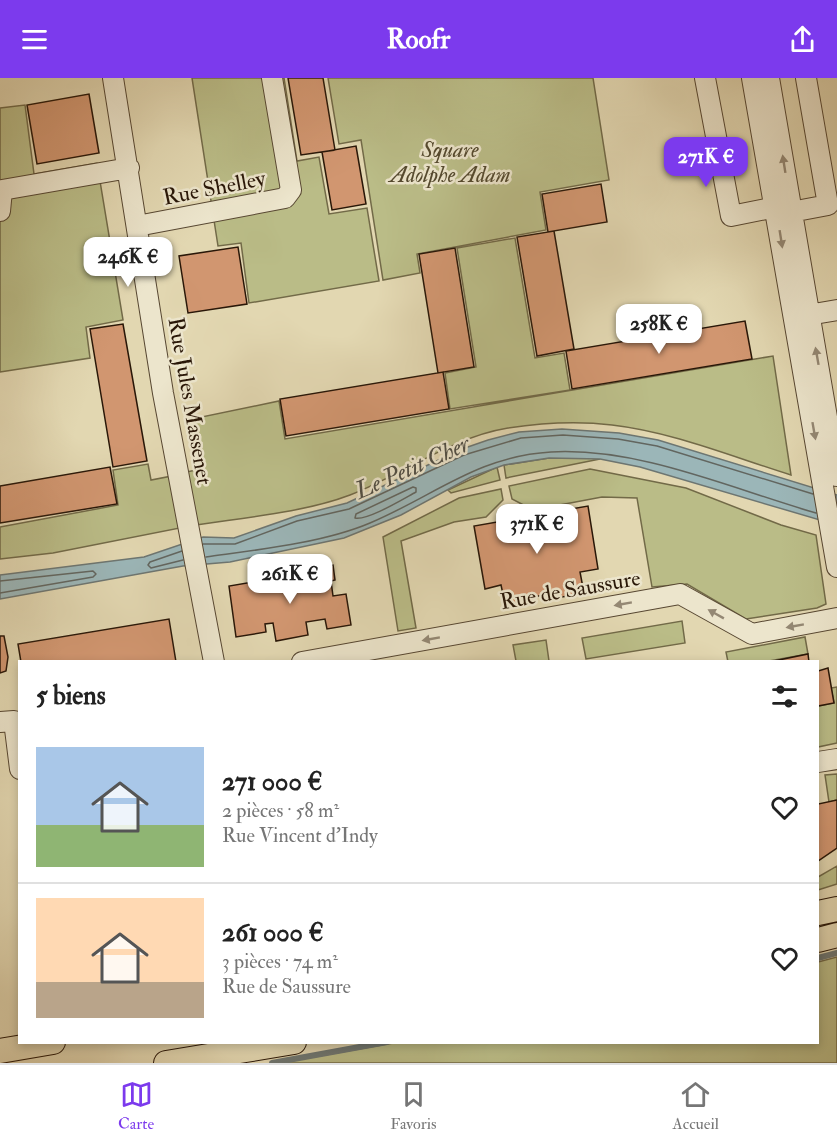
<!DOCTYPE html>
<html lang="fr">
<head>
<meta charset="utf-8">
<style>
	:root { --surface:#fff; --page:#f2f2f2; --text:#222; --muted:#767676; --line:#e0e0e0; --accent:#7c3aed }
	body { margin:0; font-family:"IM FELL Double Pica",serif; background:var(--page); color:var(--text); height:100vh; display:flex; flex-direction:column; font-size:22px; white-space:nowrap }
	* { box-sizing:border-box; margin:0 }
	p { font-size:20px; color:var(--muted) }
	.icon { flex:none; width:33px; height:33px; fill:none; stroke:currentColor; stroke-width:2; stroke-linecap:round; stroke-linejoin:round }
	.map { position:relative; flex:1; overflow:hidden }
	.side { position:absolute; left:18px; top:582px; width:801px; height:384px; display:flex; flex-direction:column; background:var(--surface); border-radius:0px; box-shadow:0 3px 9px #0003 }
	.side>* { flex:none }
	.price { position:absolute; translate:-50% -51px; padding:0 14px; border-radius:12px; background:#fff; color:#222; font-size:20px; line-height:39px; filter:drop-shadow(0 2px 3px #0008) }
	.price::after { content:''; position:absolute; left:50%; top:36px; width:18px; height:14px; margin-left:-9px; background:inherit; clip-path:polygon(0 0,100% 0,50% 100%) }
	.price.selected { background:var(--accent); color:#fff }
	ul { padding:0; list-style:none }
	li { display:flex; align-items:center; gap:18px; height:150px; padding:0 18px }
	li+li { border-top:2px solid var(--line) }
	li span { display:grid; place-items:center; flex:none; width:168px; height:120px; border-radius:0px; color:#555 }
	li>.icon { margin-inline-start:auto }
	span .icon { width:72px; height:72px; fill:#fffc; stroke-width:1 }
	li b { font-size:26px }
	h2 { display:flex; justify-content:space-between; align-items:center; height:72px; padding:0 18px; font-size:26px }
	header { display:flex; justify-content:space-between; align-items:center; height:78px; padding:0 18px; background:var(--accent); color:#fff; font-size:27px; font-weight:700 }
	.menu { display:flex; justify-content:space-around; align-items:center; height:84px; border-top:2px solid var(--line); background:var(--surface); font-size:16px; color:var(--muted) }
	.menu a { display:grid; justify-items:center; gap:3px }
	.menu .selected { color:var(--accent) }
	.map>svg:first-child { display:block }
	.green { fill:#babc87; stroke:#726a48; stroke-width:1.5 }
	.water { fill:#9bb6b8; stroke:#6d7672; stroke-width:1.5 }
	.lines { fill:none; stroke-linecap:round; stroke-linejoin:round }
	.shore { stroke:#626660; stroke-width:1.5 }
	.stream { stroke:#6d7672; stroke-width:6 }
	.building { fill:#d19670; stroke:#291708; stroke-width:1.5 }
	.minor-casing { stroke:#574732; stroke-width:22 }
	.major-casing { stroke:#291708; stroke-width:26 }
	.minor { stroke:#ece5cc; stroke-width:20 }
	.major { stroke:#e2d7b1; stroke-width:24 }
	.oneway { fill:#948874 }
	.labels { text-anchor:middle; stroke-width:5; stroke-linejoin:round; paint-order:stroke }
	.park-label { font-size:22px; font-style:italic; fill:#54492e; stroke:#ece5cc }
	.street-label { font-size:22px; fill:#291708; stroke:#ece5cc }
	.water-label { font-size:24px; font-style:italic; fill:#514f46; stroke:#ece5cc }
</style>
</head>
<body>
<header><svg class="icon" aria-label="menu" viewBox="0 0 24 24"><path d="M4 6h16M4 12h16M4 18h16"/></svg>Roofr<svg class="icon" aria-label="share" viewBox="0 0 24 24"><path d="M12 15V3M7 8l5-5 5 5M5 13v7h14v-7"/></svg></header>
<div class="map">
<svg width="837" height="985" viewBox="0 0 837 985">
	<rect width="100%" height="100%" fill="#e2d7b1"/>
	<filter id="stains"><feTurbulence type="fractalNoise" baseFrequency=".00333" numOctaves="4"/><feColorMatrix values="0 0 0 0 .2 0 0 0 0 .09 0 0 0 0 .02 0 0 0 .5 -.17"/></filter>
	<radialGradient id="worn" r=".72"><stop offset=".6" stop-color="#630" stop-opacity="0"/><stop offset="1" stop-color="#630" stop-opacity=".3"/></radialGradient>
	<path class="green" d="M192 0H284L297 83 319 79 329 136 367 130 379 203 249 225 241 165 218 168Z
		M328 0H593L609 102 540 114 546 152 417 176 420 195 383 202 361 62 339 66Z
		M25 27 34 96 97 85 123 242 86 249 90 280 0 294V30Z
		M515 160 535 280 564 275 570 312 450 331 445 295 476 289 457 170Z
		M773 278 791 397C733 379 673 354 612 347 579 343 541 345 508 350 452 359 402 397 350 417 303 435 239 440 189 448L182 395 196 392 187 342 279 323 285 361Z
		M579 379 600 381 506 400 504 387 549 380Z
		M148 386 151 402 172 398 180 450 53 475 0 481V449L118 427 113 392Z
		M497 389 500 402 451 415 448 412Z
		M590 391 686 410 781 447 816 457 826 526 817 530 746 541 687 506 652 509 637 420 602 419 533 432 512 421 509 408Z
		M501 411 503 422 486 439 454 444 401 463 416 550 398 553 383 459 459 420Z
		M682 543 685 565 586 581 582 560Z
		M805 559 808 576 769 583 728 584 726 574Z
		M546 562 549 583H516L513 567Z
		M837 609V665L818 669V628L834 625 831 610Z
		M837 696V722L829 724 825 697Z
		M837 788V806L818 812V799Z
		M837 879V985H279L399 964H818V884Z"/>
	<path class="water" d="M562 351 619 355 658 362 837 417V447L640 389 600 381 549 380 504 387 471 399 401 437 344 460 230 484 183 488 0 521V497L144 479 203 459 234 460 296 438 347 425 462 371 488 362 519 354Z"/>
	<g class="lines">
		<path class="shore" d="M413 409 416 410V414C403 421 367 443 355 440L356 436Z
			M203 466H235L297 443 349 431 464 377 521 360 563 357 618 361 657 368 813 416
			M182 473 150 484 148 487 151 490 183 482
			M206 479C256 472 323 465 370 445 434 418 478 378 551 374 639 369 732 411 816 435
			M0 503 93 493 96 496 93 499 0 515"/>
		<path class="stream" d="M818 880 837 875
			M272 985 387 964"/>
	</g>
	<path class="building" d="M288 0H323L335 72 301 77Z
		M89 16 99 75 37 86 27 27Z
		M356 68 366 126 332 132 322 74Z
		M601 106 607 144 548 154 542 116Z
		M554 153 574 271 537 278 517 159Z
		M238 169 247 226 188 235 179 178Z
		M455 170 474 289 438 295 419 176Z
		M745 243 752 281 572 311 566 273Z
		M123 246 147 383 113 389 90 251Z
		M443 294 449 331 286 358 280 321Z
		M110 389 117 426 0 445V408Z
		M588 428 598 491 580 494 584 515 557 520 556 515 532 519 534 525 506 530 501 507 485 511 474 448Z
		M333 487 335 502 331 503 333 518 346 516 351 547 327 551 325 541 306 544 308 557 276 563 273 545 265 546 266 554 236 559 229 508 259 503 261 513 288 509 286 494Z
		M169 541 176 584H21L18 566Z
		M0 558H4L8 579 6 593 0 595Z
		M808 576 809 584H769Z
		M828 590 834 625 818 628V593Z
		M837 722V770L818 783V726Z"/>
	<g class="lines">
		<g class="minor-casing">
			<path id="minor" d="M113 0 163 315 214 584
				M705 0 731 138 776 129
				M752 0 837 489
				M769 0 837 398
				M0 133 2 112 129 90
				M791 134 828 127 806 0
				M137 148 285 120 291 112 272 0
				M796 239 837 232
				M302 584 680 516 752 556 837 540
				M0 644 14 643 20 691
				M818 684 837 681"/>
		</g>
		<g class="major-casing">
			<path id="major" d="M818 835 837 831
				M818 862 837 857
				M0 973 53 964
				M166 985 294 964"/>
		</g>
		<use href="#minor" class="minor"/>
		<use href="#major" class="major"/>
	</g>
	<defs><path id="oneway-solid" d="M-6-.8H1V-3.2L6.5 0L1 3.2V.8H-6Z" transform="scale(1.5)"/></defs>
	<g class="oneway">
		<use href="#oneway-solid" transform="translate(784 86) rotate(-99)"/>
		<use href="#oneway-solid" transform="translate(781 161) rotate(81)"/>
		<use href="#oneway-solid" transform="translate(817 278) rotate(-100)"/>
		<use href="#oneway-solid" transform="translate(814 353) rotate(80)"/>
		<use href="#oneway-solid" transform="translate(623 526) rotate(170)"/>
		<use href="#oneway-solid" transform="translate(716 536) rotate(-151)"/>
		<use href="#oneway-solid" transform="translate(795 548) rotate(170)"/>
		<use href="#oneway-solid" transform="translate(431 561) rotate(170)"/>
	</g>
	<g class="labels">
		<g class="park-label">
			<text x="450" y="79">Square<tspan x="450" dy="25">Adolphe Adam</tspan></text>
		</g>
		<g class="street-label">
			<text transform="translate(214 109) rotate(-11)" y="8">Rue Shelley</text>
			<text transform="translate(191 323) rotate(80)" y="8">Rue Jules Massenet</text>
			<text transform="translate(570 511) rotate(-10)" y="8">Rue de Saussure</text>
		</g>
		<g class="water-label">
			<text transform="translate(412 389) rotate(-24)" y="8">Le Petit Cher</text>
		</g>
	</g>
	<rect width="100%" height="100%" filter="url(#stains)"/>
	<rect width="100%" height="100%" fill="url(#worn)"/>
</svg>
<b class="price selected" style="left:706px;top:110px">271K €</b>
<b class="price" style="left:128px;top:210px">246K €</b>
<b class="price" style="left:659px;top:277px">258K €</b>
<b class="price" style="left:537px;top:477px">371K €</b>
<b class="price" style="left:290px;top:527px">261K €</b>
<section class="side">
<h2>5 biens<svg class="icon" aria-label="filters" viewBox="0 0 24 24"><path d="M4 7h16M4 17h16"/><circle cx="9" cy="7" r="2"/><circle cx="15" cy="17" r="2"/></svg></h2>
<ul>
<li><span style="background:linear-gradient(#a9c7e8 65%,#8fb573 0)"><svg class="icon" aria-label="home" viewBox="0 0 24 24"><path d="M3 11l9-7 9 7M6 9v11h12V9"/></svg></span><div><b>271 000 €</b><p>2 pièces · 58 m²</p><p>Rue Vincent d'Indy</p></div><svg class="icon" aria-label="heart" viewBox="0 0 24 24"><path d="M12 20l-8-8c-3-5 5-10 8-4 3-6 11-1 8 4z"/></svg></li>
<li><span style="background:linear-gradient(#ffd9b3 70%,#b9a48a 0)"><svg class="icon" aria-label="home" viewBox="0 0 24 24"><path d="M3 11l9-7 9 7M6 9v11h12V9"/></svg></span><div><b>261 000 €</b><p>3 pièces · 74 m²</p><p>Rue de Saussure</p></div><svg class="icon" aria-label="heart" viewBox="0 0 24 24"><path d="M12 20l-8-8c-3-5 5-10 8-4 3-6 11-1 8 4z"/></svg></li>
</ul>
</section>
</div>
<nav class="menu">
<a class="selected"><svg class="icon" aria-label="map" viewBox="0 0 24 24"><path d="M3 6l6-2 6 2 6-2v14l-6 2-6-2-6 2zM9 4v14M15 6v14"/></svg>Carte</a>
<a><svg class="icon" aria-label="saved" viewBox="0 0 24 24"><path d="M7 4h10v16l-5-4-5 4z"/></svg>Favoris</a>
<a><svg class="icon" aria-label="home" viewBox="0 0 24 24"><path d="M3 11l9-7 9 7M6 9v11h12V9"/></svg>Accueil</a>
</nav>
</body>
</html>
